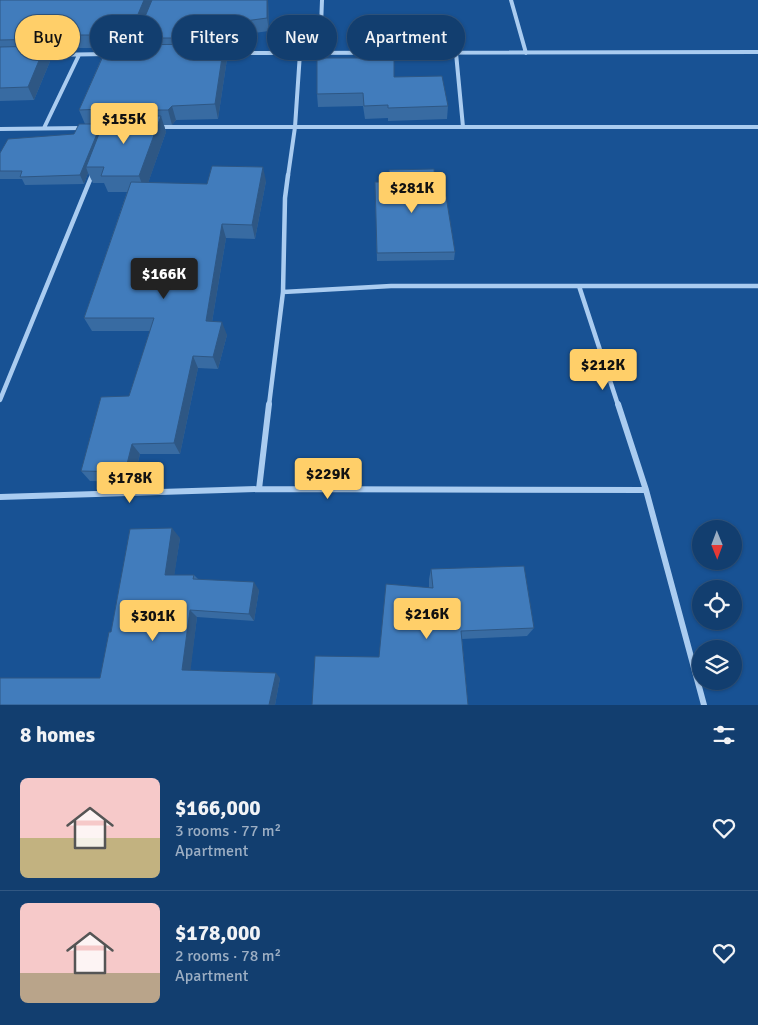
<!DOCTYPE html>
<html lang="en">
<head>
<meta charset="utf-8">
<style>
	:root { --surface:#123e6f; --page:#1f4977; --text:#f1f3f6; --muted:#9caec3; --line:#315782; --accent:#ffcf69 }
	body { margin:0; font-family:Signika,sans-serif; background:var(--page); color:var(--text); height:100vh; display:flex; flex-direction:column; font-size:19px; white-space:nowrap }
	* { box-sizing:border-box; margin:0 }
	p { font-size:16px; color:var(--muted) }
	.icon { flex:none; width:28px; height:28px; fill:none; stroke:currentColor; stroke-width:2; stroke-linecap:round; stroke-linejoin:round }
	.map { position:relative; height:705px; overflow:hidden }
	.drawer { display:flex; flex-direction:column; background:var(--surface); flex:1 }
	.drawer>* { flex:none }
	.hud { position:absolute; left:15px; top:15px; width:500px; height:45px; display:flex; gap:10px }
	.needle { width:32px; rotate:179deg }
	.buttons { position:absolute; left:692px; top:520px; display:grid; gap:10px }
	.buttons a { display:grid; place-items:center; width:50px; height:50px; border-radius:50%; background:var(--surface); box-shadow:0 1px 4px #0004,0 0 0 1px var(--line); font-size:25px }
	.price { position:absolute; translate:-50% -42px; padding:0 11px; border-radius:5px; background:var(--accent); color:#111; font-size:16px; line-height:32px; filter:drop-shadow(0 1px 2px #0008) }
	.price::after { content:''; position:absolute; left:50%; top:30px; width:15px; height:11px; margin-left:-8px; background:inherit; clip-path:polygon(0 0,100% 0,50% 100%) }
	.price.on { background:#222; color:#fff }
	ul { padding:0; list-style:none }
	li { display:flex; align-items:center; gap:15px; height:125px; padding:0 20px }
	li+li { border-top:1px solid var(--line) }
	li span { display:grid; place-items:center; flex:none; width:140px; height:100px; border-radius:8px; color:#555 }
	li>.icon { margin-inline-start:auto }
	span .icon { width:60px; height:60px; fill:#fffc; stroke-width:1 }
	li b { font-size:21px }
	h2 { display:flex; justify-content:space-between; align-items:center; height:60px; padding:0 20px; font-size:21px }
	.chip { padding:0 18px; border-radius:22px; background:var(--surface); box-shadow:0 1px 4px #0004,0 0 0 1px var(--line); font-size:18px; line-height:45px }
	.chip.on { background:var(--accent); color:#111 }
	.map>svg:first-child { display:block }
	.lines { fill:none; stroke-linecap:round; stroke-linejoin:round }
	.street-far2 { stroke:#aaccf0; stroke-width:4 }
	.street-far1 { stroke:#aaccf0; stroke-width:4.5 }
	.street { stroke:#aaccf0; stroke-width:6 }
	.wall { fill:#386ba2 }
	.shaded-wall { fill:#2e5784 }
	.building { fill:#417cbc; stroke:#2e5784 }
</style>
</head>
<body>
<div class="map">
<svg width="758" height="705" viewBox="0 0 758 705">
	<rect width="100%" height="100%" fill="#185294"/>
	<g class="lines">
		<path class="street-far2" d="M511 0 526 53
			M220 53 758 52
			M320 53 322 0
			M456 53 463 127
			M43 55 109 54
			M159 127H758
			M44 128 79 55
			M0 129 83 128
			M91 176 93 171
			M288 176 295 127 300 53"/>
		<path class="street-far1" d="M579 286 618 405
			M283 292 391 286H758
			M0 400 92 175
			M269 405 283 292 285 198 288 175"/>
		<path class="street" d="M269 404 259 489 646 490 704 705
			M618 404 646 490
			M0 497 259 489"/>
	</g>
	<path class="wall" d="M0 0H268L269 31 247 34V43L229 44 228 51H225L227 59 218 119 176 120 172 125H164L166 132 148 183 207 184 266 181 255 239 226 238 212 322 227 335 218 369 198 368 180 454H140L133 482 90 481 81 471 129 396 150 331H92L84 318 127 192H108L104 183H93L88 173 84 184 25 185 22 179H0V153L74 134 85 124 79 110 106 48H56L54 52H48L51 59 34 100 0 101Z
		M394 77 448 106 447 119 388 121V118L365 119 363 106 318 107 317 94Z
		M389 170 436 197 455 252 454 260 377 261 375 182H389Z
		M180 538 174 575H194L198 579 259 590 254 621 197 617 190 670 280 678 275 705H0L100 678 111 632Z
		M431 569 534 628 527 636 462 639 468 705 379 657 429 588V579Z"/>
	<path class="shaded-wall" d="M144 0H153L136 38 137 40 132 52 128 38Z
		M267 0H268L269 31 267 18Z
		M245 21 247 34V43L245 30Z
		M226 31 229 44 228 51 225 38Z
		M50 35 56 48 54 52 49 39Z
		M224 44 227 59 218 119 215 104Z
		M45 46 51 59 34 100 28 87Z
		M172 106 176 120 172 125 168 110Z
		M161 116 166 132 145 192 139 176Z
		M101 124 105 132 86 167 88 173 84 184 80 175Z
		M263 167 266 181 255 239 252 225Z
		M222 224 226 238 210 334 206 321Z
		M222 322 227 335 218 369 213 357Z
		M193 356 198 368 180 454 174 443Z
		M132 444 140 454 133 482 125 472Z
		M172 528 180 538 173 584 165 575Z
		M254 582 259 590 254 621 249 614Z
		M190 610 197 617 190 675 182 670Z
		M276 673 280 678 275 705H269Z"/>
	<path class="building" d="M0 0H144L128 38 112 39 113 35H50L49 39 0 40Z
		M152 0H267V18L245 21V30L226 31 225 38H136Z
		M224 44 215 104 172 106 168 110H108L105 109 79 110 108 45Z
		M45 46 28 87 0 88V47Z
		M317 58H394V77L442 76 448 106 388 108V105L364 106 363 93 317 94Z
		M106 116H161L139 176H101L104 167H86Z
		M79 124H101L80 175 20 177 22 171H0V153L8 139 74 134Z
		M212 166 263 167 252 225 222 224 206 321 222 322 213 357 193 356 174 443 132 444 125 472 81 471 101 397 129 396 154 318H84L131 182 207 184Z
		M434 169 436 197 446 196 455 252 377 253 375 182H390L389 170Z
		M172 528 165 575H194L193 579 254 582 249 614 190 610 182 670 276 673 269 705H0V678H100L109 632H111L130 529Z
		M524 566 534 628 461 631 468 705H312L315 656 379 657 386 584 433 588 431 569Z"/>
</svg>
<div class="buttons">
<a><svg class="needle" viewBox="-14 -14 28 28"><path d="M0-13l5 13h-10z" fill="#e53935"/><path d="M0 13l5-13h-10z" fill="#9caec3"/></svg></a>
<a><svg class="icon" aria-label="locate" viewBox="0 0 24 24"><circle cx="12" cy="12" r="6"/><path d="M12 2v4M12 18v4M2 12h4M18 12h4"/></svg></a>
<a><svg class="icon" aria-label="layers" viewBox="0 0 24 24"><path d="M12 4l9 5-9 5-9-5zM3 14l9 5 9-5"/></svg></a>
</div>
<b class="price" style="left:124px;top:145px">$155K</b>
<b class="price" style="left:412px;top:214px">$281K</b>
<b class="price on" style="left:164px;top:300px">$166K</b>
<b class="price" style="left:603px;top:391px">$212K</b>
<b class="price" style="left:328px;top:500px">$229K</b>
<b class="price" style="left:130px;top:504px">$178K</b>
<b class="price" style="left:427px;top:640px">$216K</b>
<b class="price" style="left:153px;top:642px">$301K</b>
<div class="hud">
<a class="chip on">Buy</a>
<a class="chip">Rent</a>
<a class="chip">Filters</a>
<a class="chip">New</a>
<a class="chip">Apartment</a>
</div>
</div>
<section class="drawer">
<h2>8 homes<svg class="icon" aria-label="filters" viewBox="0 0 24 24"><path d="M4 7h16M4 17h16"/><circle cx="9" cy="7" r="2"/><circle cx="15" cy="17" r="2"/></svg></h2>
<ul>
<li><span style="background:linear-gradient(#f6c9c9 60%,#c2b280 0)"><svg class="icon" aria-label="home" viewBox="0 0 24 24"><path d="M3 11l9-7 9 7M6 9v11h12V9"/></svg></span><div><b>$166,000</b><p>3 rooms · 77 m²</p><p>Apartment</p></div><svg class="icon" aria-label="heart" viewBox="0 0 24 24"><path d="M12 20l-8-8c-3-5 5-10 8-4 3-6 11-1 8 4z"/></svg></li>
<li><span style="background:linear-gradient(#f6c9c9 70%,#b9a48a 0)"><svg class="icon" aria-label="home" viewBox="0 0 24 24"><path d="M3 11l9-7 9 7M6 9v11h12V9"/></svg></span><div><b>$178,000</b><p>2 rooms · 78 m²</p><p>Apartment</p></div><svg class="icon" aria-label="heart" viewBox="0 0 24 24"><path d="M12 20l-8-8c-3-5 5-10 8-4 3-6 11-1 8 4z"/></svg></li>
</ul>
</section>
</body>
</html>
